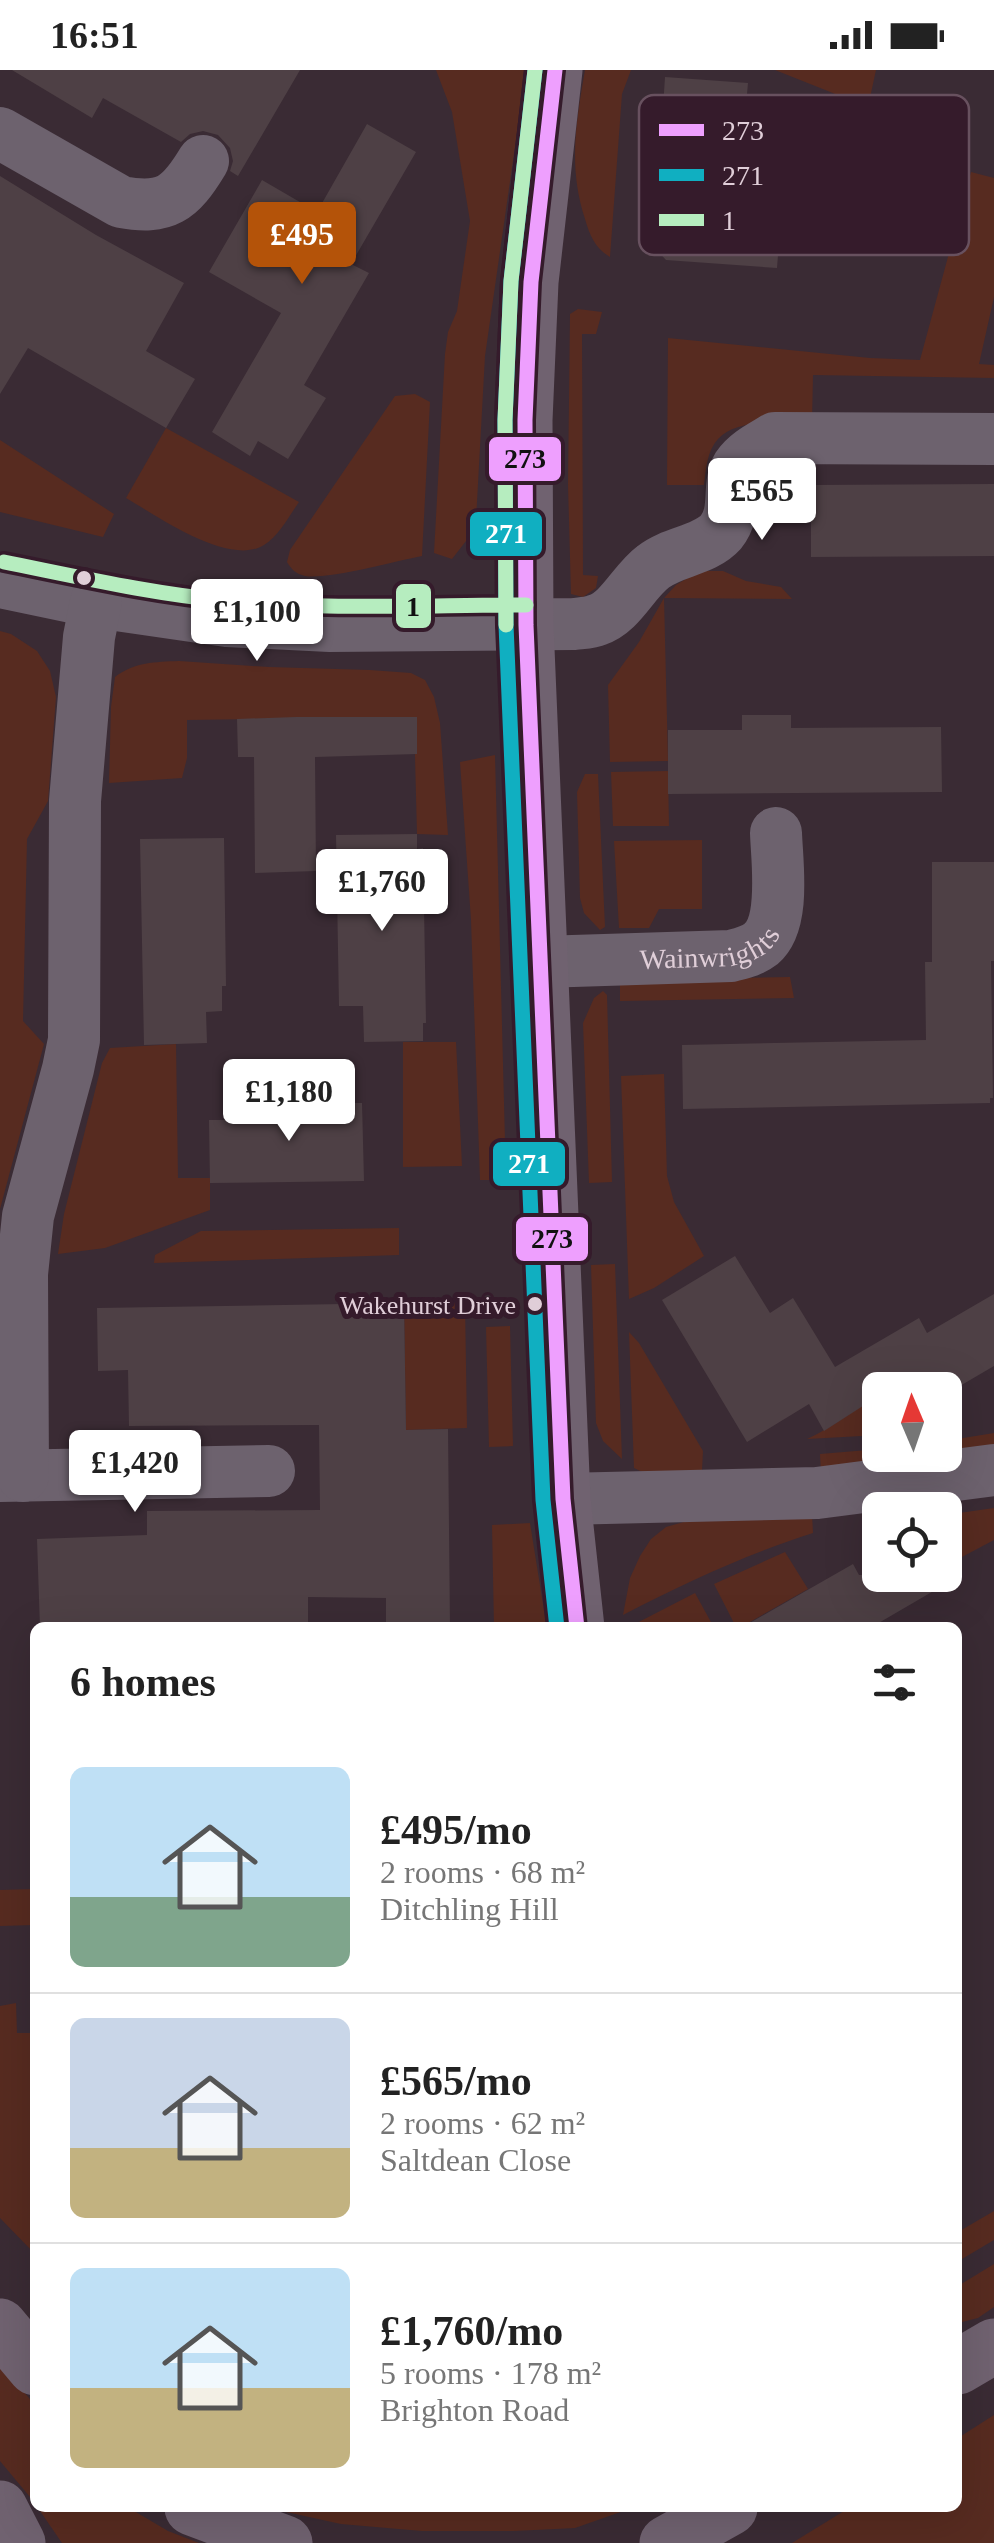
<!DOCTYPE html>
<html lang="en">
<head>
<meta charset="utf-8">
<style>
	:root { --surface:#fff; --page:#f6f6f6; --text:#222; --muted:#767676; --line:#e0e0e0; --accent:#b45309 }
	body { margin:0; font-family:"Times New Roman",serif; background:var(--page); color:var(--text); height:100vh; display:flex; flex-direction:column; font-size:38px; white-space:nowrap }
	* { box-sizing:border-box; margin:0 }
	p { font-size:32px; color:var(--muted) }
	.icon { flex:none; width:55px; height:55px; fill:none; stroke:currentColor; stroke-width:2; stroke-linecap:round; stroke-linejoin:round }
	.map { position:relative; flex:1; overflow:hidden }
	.drawer { position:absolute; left:30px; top:1552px; width:932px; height:890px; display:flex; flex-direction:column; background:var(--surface); border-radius:15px; box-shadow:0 10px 40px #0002 }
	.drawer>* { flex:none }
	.needle { width:65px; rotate:358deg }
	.tools { position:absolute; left:862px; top:1302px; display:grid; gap:20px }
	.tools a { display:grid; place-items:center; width:100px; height:100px; border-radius:15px; background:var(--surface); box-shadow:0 10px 40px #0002; font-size:50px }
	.price { position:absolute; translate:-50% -85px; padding:0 22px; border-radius:10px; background:#fff; color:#222; font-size:32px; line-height:65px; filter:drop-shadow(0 2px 5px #0008) }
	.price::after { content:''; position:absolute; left:50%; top:60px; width:30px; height:22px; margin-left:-15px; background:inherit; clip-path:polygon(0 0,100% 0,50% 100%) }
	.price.on { background:var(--accent); color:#fff }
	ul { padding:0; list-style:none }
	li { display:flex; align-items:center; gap:30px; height:250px; padding:0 40px }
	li+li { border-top:2px solid var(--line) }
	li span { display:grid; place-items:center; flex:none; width:280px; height:200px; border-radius:15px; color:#555 }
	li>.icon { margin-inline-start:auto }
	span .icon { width:120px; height:120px; fill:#fffc; stroke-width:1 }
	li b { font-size:42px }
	h2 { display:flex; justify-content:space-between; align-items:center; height:120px; padding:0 40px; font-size:42px }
	.status { display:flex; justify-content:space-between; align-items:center; height:70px; padding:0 50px; background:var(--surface); direction:ltr }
	.status svg { height:28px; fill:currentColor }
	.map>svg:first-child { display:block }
	.green { fill:#572b20 }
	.building { fill:#4e4045 }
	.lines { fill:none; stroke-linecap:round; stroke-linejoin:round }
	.minor { stroke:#6d626e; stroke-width:52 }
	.primary { stroke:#706270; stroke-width:55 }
	.bus-1-casing { stroke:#351b2b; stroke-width:22 }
	.bus-2-casing { stroke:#351b2b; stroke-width:22 }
	.bus-3-casing { stroke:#351b2b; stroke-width:22 }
	.bus-1 { stroke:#ee9ffe; stroke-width:15 }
	.bus-2 { stroke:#10afc1; stroke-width:15 }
	.bus-3 { stroke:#b6edbf; stroke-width:15 }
	.bus-dot { fill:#e0ced8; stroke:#351b2b; stroke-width:4 }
	.labels { text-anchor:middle; stroke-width:10; stroke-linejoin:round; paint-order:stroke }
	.bus-label { font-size:26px; fill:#e0ced8; stroke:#351b2b; text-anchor:end }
	.street-label { font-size:28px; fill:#e0ced8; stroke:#351b2b }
	.key { fill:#351b2b; stroke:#68515f; stroke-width:2.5 }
	.key-label { font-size:28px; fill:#e0ced8 }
	.line-badge { stroke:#351b2b; stroke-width:4 }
	.badge-label { font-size:28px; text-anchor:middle; font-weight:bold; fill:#fff }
	.pale-badge-label { font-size:28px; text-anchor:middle; font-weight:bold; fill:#111 }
</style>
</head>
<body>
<div class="status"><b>16:51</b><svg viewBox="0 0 49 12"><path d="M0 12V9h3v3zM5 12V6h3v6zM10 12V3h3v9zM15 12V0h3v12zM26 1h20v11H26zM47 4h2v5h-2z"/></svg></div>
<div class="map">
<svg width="994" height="2473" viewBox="0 0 994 2473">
	<rect width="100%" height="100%" fill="#3a2b34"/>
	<path class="green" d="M436 0H526L485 286 476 450 466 471 452 489 434 483 445 284 448 262 457 241 470 151 452 42Z
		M585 0H631L622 24 610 187C595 178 590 166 585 149 568 97 576 53 585 0Z
		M775 0H876L868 37Z
		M971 102 994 108V227L979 294 994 295V308L813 305 812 351C786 352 737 348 718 369 707 381 706 399 704 415H667L668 268 870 288 920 290Z
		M578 239 602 242 596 264H582L583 505 598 506 596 518 583 527 571 524 568 414 570 244Z
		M415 324 430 332 422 486C396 491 327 510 305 506 296 504 291 499 287 492L290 480 395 326Z
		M166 358 299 432C289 446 279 466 264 475 229 497 157 446 126 428Z
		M0 370 114 444 103 467 0 442Z
		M699 501H723L746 511 781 517 792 529 664 528 668 691 610 692 608 615 639 572 664 528 676 515Z
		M0 561 11 564 37 581 50 601 56 627 48 731 27 769 23 951 44 974 0 1139Z
		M179 591 269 597 370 600 411 603 425 610 434 627 440 653 448 765 417 764 414 647 187 650V688L182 708 109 713 111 637 115 607C135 592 155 592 179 591Z
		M495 685 506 1110H480L471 850 460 692Z
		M668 701 669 756H613L611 702Z
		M585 704H598L605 857 600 860 584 843 580 828 577 722Z
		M702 770V839H659L649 858H619L614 771Z
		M790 907 794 928 620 931V913L629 910Z
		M603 921 607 925 612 1112 589 1113 583 953 594 928Z
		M403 972H456L462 1096 403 1097Z
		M176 974 178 1108H210V1140L105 1178 58 1184 64 1144 102 993 110 978Z
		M664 1004 667 1106 674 1132 704 1186 654 1218 629 1229 621 1006Z
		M399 1158V1185L154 1193 155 1185 201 1161Z
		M615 1194 622 1389 603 1371 596 1353 591 1195Z
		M404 1233H465L467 1358 406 1360Z
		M510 1256 513 1376 489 1377 486 1257Z
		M629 1262 639 1273 703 1381 702 1400 651 1406 634 1398Z
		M880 1320V1365L807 1369C835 1356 857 1339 880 1320Z
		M994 1363V1383L821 1404 820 1384 880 1379V1385H945V1371Z
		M994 1438V1470L945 1496V1445Z
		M812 1444 813 1463C745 1485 687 1512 623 1545L630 1508 640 1486 651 1469 666 1457 691 1450Z
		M530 1453 546 1553 494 1557 492 1455Z
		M785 1482 808 1519 741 1557H736L714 1514Z
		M695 1523 712 1554 706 1557H629Z
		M35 1819V1855L0 1856V1820Z
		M16 1933 17 1963H35V2184L0 2148V1936Z
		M994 2141V2170L962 2189 958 2182V2162Z
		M994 2194V2237L978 2248 958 2253V2216Z
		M0 2294 35 2335V2433L0 2391Z
		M994 2345V2473H792L849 2438H958V2368Z
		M38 2438H129L168 2461 199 2473H62Z
		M268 2438H632L575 2458 514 2461H422L341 2454Z"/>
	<path class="building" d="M12 0H300L238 106 230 101 233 91 230 78 218 65 203 61 190 64 181 72 103 28 92 48Z
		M665 7 748 13 747 24 792 27 789 73H795L791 135 782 134 777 198 666 190 654 177Z
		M367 54 416 82 351 194 369 203 304 315 326 328 288 389 258 371 250 386 212 362 281 243 209 202 262 110 317 142Z
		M0 106 96 165 184 213 146 281 195 309 166 358 28 278 0 324Z
		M994 414V486L811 487V415Z
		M742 645H791V658L941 657 942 722 668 724V660H742Z
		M296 647H417V684L315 687 316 801 255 803 254 687H238L237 649Z
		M417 764V779L423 778 426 953H423V971L364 972 363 936H339L336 765Z
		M224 768 226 916H222V941L206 942 207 973 144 975 140 769Z
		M932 792H994V891H991L993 1028H990V1033L683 1039 682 975 926 970 925 892H932Z
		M291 1033H362L364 1111 210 1113 209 1050H239V1035Z
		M735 1186 770 1243 793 1228 835 1297 919 1248 927 1263 994 1224V1296L953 1320H880V1325L824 1361 809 1334 747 1372 662 1230Z
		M404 1233 406 1360 448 1359 450 1558H386V1528L308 1527V1558H40L37 1469 147 1465V1441L320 1440 319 1355 129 1356 128 1300 98 1301 97 1238Z
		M853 1494 859 1505H961L870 1558H741Z"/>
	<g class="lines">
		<g class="minor">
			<path d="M0 63 121 132C166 140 180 129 203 91"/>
			<path d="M0 512 96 532 227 551 330 556 574 554C582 553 590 553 597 550 621 542 633 512 653 497 673 481 704 481 721 462 738 441 726 416 738 396 747 383 762 376 775 368L994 369"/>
			<path id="s1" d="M541 892 731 886C742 883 752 881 761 874 786 853 777 793 776 763"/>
			<path d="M0 1406 269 1401"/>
			<path d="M23 1406 22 1204 28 1146 68 999 74 970 75 731 89 567 96 532"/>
			<path d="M563 1429 817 1423 994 1400"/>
		</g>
		<path class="primary" d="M555 0 531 212 525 350 526 555 563 1429 577 1558
			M0 2256 35 2298
			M958 2297 994 2276
			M0 2438 18 2473
			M192 2438 285 2473
			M667 2473 730 2438"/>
		<g class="bus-1-casing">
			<path id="bus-1" d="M555 0 531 212 525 350 526 555 563 1429 577 1558"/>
		</g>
		<g class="bus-2-casing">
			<path id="bus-2" d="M535 0 511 211 505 350 506 555 543 1430 557 1558"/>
		</g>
		<g class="bus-3-casing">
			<path id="bus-3" d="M4 492C79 507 153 524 229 531 328 540 427 535 526 535
				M506 555 505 350 511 211 535 0"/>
		</g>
		<use href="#bus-1" class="bus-1"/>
		<use href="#bus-2" class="bus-2"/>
		<use href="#bus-3" class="bus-3"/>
	</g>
	<g class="bus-dot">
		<circle cx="84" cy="508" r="9"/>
		<circle cx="535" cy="1234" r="9"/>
	</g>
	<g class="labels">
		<g class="bus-label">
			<text x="516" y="1244">Wakehurst Drive</text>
		</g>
		<g class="street-label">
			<text dy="10" stroke="none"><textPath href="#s1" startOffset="170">Wainwrights</textPath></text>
		</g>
	</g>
	<rect x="639" y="25" width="330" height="160" rx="15" class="key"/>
	<rect x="659" y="54" width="45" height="12" fill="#ee9ffe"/>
	<rect x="659" y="99" width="45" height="12" fill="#10afc1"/>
	<rect x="659" y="144" width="45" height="12" fill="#b6edbf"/>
	<g class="key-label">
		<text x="722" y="70">273</text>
		<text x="722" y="115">271</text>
		<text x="722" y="160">1</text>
	</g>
	<g class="line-badge">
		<rect x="487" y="365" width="76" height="48" rx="10" fill="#ee9ffe"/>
		<rect x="468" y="440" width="76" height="48" rx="10" fill="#10afc1"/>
		<rect x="394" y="512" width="39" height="48" rx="10" fill="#b6edbf"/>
		<rect x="491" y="1070" width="76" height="48" rx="10" fill="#10afc1"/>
		<rect x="514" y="1145" width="76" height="48" rx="10" fill="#ee9ffe"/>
	</g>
	<g class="badge-label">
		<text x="506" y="473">271</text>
		<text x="529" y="1103">271</text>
	</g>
	<g class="pale-badge-label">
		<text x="525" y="398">273</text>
		<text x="413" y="546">1</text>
		<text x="552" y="1178">273</text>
	</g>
</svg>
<div class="tools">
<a><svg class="needle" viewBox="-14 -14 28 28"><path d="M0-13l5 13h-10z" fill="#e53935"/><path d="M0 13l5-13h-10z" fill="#767676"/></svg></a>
<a><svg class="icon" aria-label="locate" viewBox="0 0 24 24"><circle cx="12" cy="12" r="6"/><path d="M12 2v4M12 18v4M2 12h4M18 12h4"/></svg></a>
</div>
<b class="price on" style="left:302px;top:217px">£495</b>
<b class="price" style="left:762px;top:473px">£565</b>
<b class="price" style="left:257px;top:594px">£1,100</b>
<b class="price" style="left:382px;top:864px">£1,760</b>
<b class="price" style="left:289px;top:1074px">£1,180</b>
<b class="price" style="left:135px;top:1445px">£1,420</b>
<section class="drawer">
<h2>6 homes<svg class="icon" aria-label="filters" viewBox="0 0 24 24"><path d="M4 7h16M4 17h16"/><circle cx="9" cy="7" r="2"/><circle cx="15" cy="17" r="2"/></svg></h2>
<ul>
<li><span style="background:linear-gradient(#bfe0f5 65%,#7fa58c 0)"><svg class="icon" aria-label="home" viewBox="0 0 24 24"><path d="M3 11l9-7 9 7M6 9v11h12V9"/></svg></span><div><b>£495/mo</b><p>2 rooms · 68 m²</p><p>Ditchling Hill</p></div></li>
<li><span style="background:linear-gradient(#c9d6e8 65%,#c2b280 0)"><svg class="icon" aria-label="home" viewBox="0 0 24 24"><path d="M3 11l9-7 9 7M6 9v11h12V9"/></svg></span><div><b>£565/mo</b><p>2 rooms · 62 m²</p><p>Saltdean Close</p></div></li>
<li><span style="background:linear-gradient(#bfe0f5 60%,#c2b280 0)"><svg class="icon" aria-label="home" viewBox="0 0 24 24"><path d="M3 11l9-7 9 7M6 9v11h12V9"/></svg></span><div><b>£1,760/mo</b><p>5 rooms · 178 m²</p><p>Brighton Road</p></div></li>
</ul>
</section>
</div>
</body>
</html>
